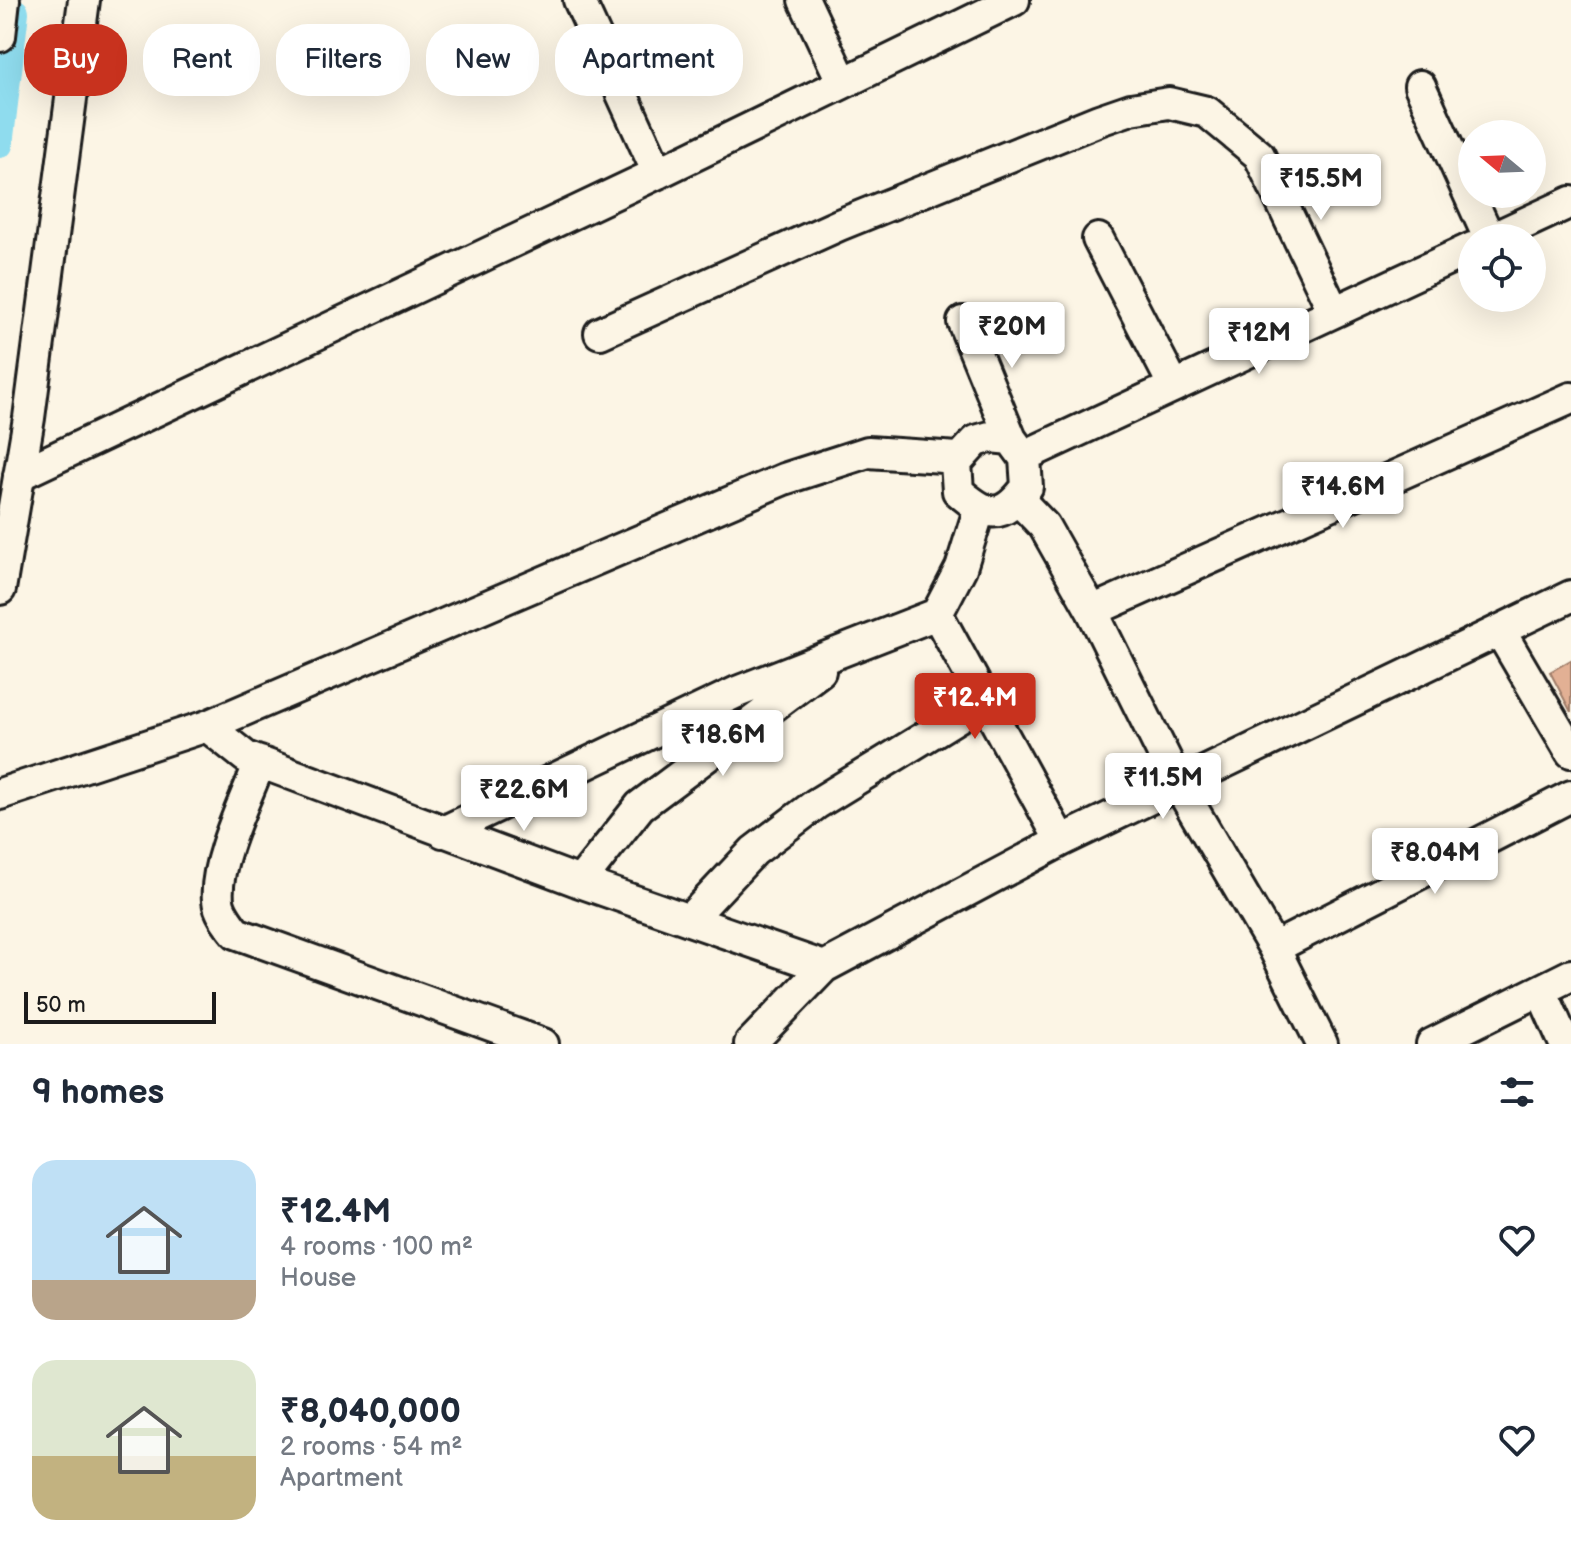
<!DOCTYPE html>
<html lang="en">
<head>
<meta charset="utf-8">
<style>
	:root { --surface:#fff; --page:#f2f2f3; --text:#1f2937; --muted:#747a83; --accent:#c8321e }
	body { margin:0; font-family:"Balsamiq Sans",sans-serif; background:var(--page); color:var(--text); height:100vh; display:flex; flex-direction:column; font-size:30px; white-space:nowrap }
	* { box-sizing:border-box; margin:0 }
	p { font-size:26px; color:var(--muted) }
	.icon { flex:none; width:44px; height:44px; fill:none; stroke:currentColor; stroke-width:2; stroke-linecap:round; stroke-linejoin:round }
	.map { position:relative; height:1044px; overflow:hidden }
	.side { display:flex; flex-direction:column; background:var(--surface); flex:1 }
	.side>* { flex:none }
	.banner { position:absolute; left:24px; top:24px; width:800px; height:72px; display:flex; gap:16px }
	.needle { width:52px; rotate:289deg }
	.fabs { position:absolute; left:1458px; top:120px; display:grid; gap:16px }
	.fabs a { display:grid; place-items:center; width:88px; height:88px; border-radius:50%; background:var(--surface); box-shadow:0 8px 32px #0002; font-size:40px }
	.scale { position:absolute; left:24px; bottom:20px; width:192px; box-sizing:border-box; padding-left:8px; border:4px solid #1c1c1c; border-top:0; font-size:22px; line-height:28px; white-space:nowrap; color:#1c1c1c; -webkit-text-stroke:6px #fcf5e5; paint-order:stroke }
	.price { position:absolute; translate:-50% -68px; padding:0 18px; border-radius:8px; background:#fff; color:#222; font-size:26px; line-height:52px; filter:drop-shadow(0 2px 4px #0008) }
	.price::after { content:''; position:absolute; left:50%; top:48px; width:24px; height:18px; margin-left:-12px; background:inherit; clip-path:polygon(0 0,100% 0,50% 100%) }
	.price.selected { background:var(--accent); color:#fff }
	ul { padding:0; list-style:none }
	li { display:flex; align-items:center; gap:24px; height:200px; padding:0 32px }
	li span { display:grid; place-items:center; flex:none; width:224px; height:160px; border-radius:24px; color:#555 }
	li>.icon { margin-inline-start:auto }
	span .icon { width:96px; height:96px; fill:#fffc; stroke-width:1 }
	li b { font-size:34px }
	h2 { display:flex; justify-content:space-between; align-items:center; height:96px; padding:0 32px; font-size:34px }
	.chip { padding:0 28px; border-radius:32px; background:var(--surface); box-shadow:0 8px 32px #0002; font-size:28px; line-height:72px }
	.chip.selected { background:var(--accent); color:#fff }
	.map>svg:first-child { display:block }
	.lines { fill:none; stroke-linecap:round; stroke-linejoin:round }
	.canal { stroke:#8fdcee; stroke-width:26 }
	.building { fill:#e2b094; stroke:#9e7b68; stroke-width:2 }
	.minor-casing { stroke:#1c1c1c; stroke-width:36 }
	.minor { stroke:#fcf5e5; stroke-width:30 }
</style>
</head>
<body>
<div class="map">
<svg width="1571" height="1044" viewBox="0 0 1571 1044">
	<rect width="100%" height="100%" fill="#fcf5e5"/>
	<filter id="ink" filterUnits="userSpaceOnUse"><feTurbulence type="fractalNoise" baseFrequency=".0125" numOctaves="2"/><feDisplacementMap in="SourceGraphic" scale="16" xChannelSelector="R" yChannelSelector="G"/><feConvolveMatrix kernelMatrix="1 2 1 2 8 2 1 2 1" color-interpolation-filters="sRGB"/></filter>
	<g filter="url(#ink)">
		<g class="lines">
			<path class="canal" d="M0 145 16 12"/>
		</g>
		<path class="building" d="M1571 660V712L1550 672Z"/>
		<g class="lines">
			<g class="minor-casing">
				<path id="minor" d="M579 0 658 173
					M804 0 843 83
					M0 36 4 0
					M1420 86 1489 238
					M1493 238 1571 202
					M1098 239 1174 386
					M963 322 1011 439
					M600 333 839 225 1099 120 1131 109 1169 103 1207 112 1259 155 1334 312
					M990 437 1011 439 1025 458 1027 487C1001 521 988 517 958 491L956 463 976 441Z
					M1024 456 1472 248
					M19 475 658 173 1014 0
					M1018 499 1044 526 1092 611 1178 784 1274 948 1322 1044
					M0 589 29 418 84 0
					M1092 611 1571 398
					M937 614 1061 841
					M1500 631 1571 752
					M207 726 246 757 580 882 824 967
					M260 762C246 799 214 862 218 900 219 912 228 923 236 933L543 1044
					M0 794 207 726 784 479 868 452 958 458
					M443 832 737 692 937 614 961 568 979 510
					M580 882 640 806 820 671
					M689 920 754 851 816 804 984 701
					M1274 948 1571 796
					M1541 990 1565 1044
					M750 1044 824 967 1061 841 1571 596
					M1432 1044 1571 975"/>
			</g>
			<use href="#minor" class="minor"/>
		</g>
	</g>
</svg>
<div class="fabs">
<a><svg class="needle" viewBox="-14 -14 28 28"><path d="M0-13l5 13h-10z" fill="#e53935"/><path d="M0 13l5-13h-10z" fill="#747a83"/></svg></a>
<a><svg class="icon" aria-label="locate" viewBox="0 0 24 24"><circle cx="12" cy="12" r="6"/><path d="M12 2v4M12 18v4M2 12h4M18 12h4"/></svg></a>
</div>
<div class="scale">50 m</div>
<b class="price" style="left:1321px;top:222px">₹15.5M</b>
<b class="price" style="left:1012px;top:370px">₹20M</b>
<b class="price" style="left:1259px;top:376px">₹12M</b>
<b class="price" style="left:1343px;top:530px">₹14.6M</b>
<b class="price selected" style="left:975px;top:741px">₹12.4M</b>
<b class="price" style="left:723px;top:778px">₹18.6M</b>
<b class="price" style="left:1163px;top:821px">₹11.5M</b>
<b class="price" style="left:524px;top:833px">₹22.6M</b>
<b class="price" style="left:1435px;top:896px">₹8.04M</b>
<div class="banner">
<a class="chip selected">Buy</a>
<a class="chip">Rent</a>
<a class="chip">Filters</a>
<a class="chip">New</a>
<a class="chip">Apartment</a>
</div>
</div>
<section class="side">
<h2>9 homes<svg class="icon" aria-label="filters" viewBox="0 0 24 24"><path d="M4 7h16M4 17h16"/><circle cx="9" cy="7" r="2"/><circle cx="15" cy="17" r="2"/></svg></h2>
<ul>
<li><span style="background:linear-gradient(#bfe0f5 75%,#b9a48a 0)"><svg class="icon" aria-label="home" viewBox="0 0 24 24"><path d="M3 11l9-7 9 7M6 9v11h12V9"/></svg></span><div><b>₹12.4M</b><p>4 rooms · 100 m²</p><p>House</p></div><svg class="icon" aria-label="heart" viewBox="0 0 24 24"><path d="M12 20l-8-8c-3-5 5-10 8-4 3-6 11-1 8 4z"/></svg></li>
<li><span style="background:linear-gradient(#dfe7d0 60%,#c2b280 0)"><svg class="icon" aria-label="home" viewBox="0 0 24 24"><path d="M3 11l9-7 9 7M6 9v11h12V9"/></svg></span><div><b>₹8,040,000</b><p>2 rooms · 54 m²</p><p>Apartment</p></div><svg class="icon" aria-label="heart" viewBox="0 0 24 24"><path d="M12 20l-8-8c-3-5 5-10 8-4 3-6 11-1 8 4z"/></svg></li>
</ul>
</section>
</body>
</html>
